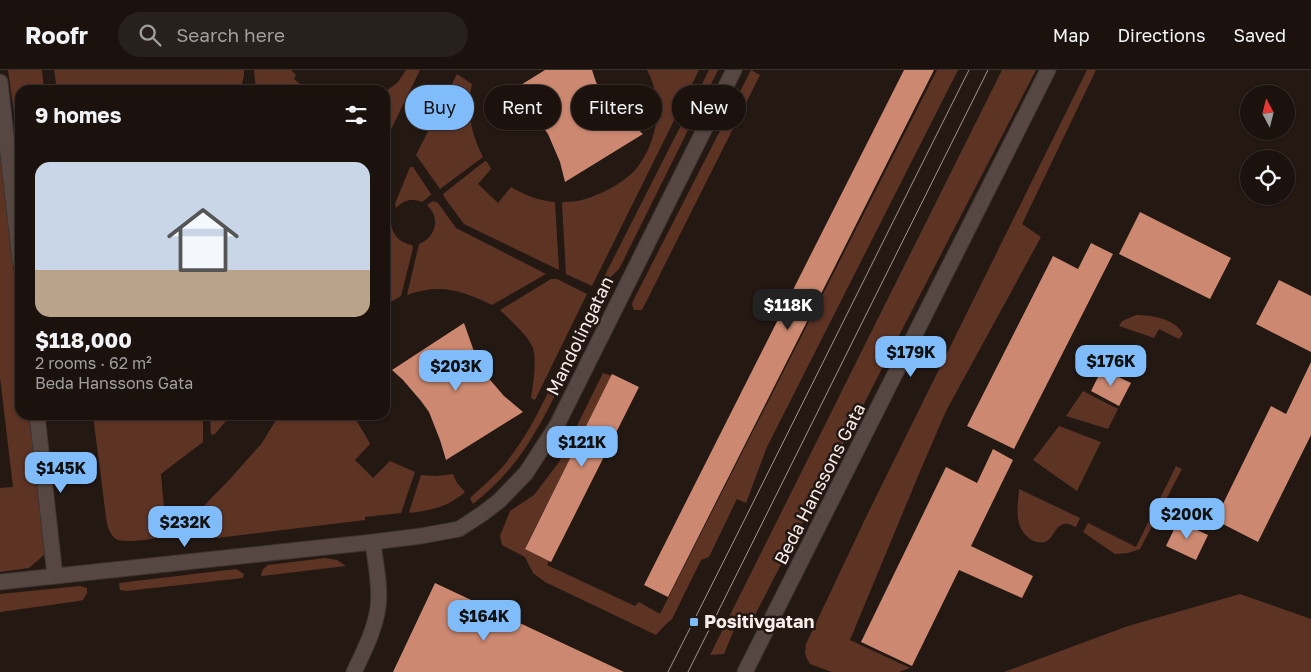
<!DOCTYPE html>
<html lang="en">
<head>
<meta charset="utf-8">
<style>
	:root { --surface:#1b120e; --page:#28201c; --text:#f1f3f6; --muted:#a09e9e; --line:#39322e; --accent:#81bcfa }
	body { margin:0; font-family:"Golos Text",sans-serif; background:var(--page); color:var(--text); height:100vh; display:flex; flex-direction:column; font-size:19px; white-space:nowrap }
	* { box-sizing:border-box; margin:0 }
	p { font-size:16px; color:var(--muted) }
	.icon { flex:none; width:28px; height:28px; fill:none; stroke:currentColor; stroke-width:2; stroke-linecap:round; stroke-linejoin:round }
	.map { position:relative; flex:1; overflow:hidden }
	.details { position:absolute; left:15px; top:15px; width:375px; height:335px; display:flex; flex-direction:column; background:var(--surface); border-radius:15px; box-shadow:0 1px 4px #0004,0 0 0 1px var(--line) }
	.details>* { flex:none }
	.top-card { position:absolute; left:405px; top:15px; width:475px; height:45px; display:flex; gap:10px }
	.needle { width:32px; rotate:353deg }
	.tools { position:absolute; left:1240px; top:15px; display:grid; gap:10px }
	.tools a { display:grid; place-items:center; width:55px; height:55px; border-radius:50%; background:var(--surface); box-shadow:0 1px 4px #0004,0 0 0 1px var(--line); font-size:25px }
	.price { position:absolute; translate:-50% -42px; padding:0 11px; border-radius:10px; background:var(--accent); color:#111; font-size:16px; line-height:32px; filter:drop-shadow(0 1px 2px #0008) }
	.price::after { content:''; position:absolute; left:50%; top:30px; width:15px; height:11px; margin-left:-8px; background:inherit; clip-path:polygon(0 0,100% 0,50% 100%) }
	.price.on { background:#222; color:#fff }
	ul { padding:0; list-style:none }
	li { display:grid; align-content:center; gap:10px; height:265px; padding:0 20px }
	li span { display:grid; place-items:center; height:155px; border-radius:15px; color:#555 }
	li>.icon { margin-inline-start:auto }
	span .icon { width:90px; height:90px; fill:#fffc; stroke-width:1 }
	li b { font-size:21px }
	h2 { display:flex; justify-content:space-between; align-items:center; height:60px; padding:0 20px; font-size:21px }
	.pill { padding:0 18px; border-radius:22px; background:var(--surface); box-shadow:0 1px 4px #0004,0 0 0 1px var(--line); font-size:18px; line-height:45px }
	.pill.on { background:var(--accent); color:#111 }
	header { display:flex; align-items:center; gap:30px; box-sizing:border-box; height:70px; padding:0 25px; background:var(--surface); border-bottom:1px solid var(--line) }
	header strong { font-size:24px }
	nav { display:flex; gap:28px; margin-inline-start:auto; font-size:18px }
	.search { width:350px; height:45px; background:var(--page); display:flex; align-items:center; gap:12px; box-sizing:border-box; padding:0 18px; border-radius:28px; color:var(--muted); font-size:19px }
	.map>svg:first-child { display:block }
	.green { fill:#5d3324 }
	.building { fill:#cc8870 }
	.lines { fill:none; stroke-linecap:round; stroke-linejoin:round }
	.minor-casing { stroke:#3c3330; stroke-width:17 }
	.minor { stroke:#564742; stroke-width:15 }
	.tram { stroke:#a09591; stroke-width:1 }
	.poi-dot { fill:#81bcfa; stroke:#241813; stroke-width:2 }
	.labels { text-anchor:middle; stroke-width:5; stroke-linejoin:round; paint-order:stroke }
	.street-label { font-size:18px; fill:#f7edea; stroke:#241813 }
	.poi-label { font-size:18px; font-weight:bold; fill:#f7edea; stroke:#241813; text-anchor:start }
</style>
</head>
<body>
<header>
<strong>Roofr</strong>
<div class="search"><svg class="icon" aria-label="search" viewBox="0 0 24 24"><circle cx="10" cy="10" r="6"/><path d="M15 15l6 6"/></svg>Search here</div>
<nav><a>Map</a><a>Directions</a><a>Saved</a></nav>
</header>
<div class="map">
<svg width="1311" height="602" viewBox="0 0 1311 602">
	<rect width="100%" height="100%" fill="#241813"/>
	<path class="green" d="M8 0H42L44 20H20V85Z
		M54 0H244V5L242 14 189 20H57Z
		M254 0H291L296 5 294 9 295 10 308 20H256Z
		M406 0H420L385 72V22L398 12Z
		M647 0H699L592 216 566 204 562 134 563 132C578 132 588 129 601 123 614 117 627 109 636 99 658 72 664 31 647 0Z
		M709 0H718L619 199 600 218 604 207Z
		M751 0 760 5 642 240H634L632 235 633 231Z
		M937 0H958L767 377 746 433 737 429 709 487 701 490 672 549 666 554 656 565 545 512 533 503 525 487 502 475 500 466 510 441 534 425 559 392 603 303 612 306 525 478 549 491 547 495 635 536 639 532 660 544Z
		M1002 0H1036L755 545 736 555 724 584 710 585Z
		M1087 0H1096L1022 154 1041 167 946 341 921 399 850 570 910 598 899 602H832L810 594 807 589 805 583 806 574 867 445Z
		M457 4 472 14C466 41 471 63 483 87L440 119 416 85Z
		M0 76 20 256V345H30L45 484 29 498 0 502V418L13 417 0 307Z
		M485 91 487 92 491 99 478 114 498 133 511 117C525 125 539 131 555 132L559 200 464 154 444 127 443 124Z
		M410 97H413L431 124V125L422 132C412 128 404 130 396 138L395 134Z
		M433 131 438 133 456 158 546 204 492 235C461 220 441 213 407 225L419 174C436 167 441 148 427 135Z
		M389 147 391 148C390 162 398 173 412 175L413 178 401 226 385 235V154Z
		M551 209H557L587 224 535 330 531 328C533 314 537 291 533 278 527 264 510 250 500 240Z
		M1136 245C1152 245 1176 249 1183 264L1179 269 1159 259 1154 268 1119 256 1122 251Z
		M574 270V281L573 289C545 345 525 394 473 434L470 428C484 415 500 402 511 386 538 351 553 308 574 270Z
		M1083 321 1118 339 1108 359 1066 346Z
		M93 345H203V372L161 404 166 461C163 464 160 466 156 468 148 470 123 473 116 469 109 464 107 455 106 447Z
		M210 345H231L215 364 211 365Z
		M279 345H354C358 355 365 363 370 374L355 390 373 408 390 391 415 402 401 443 365 447V450L217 468 196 444 229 410 262 373Z
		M1059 356 1101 372 1077 421 1033 390Z
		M1176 396 1182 399 1140 479 1128 483 1115 484 1083 462 1088 453 1136 477Z
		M453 404 457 413 465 422C448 437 432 440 410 443L409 442 421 405 437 406Z
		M1019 419 1080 448 1076 457C1071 455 1066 452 1061 455 1054 459 1053 469 1045 472 1041 473 1034 472 1030 469 1013 457 1018 437 1019 419Z
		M325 488 337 490 346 496 262 506 261 505 263 499 268 495Z
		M236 499 244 504 243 508 126 521 120 520 119 513Z
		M80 516 87 518V523L83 530 79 531 0 542V524Z
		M1240 524 1311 549V602H1004L1128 556Z"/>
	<path class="building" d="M545 0H592L596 12 604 26 613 37 624 48 643 64 565 112 560 92 548 64 533 43 511 21Z
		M904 0H934L668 527 644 515Z
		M1140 142 1231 188 1210 229 1119 184Z
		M1091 173 1113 184 1014 379 967 356 1053 186 1078 199Z
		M1279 210 1311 226V282L1256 254Z
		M464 253 477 290 485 304 504 326 523 342 446 390 440 370 429 342 421 331 403 310 392 300Z
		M1311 292V365L1258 472 1215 450 1271 336 1286 344Z
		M1102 299 1131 313 1119 336 1091 321Z
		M612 304 639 317 551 492 525 479Z
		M993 379 1013 390 971 476 1033 506 1022 528 959 500 912 596 861 572 946 397 977 413Z
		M1178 451 1208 465 1196 490 1166 476Z
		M435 513 624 602H393Z"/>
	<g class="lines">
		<g class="minor-casing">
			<path id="minor" d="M0 12 20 191
				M37 345 55 506
				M0 512 373 472
				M354 602C364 581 375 560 378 537 381 517 375 492 373 472L421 466 459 459 482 444 499 431 526 403 557 355 734 0
				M745 602 1048 0"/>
		</g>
		<use href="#minor" class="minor"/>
		<path class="tram" d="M668 602C769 402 868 201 969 0
			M688 602 988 0"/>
	</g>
	<rect class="poi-dot" x="689" y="547" width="10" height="10" rx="2.5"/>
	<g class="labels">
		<g class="street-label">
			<text transform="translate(580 266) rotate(-64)" y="6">Mandolingatan</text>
			<text transform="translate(820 414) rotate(-63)" y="6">Beda Hanssons Gata</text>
		</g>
		<g class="poi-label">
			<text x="704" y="558">Positivgatan</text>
		</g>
	</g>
</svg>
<div class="tools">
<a><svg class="needle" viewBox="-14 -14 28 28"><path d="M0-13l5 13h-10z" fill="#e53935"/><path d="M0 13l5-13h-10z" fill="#a09e9e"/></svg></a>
<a><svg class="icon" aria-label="locate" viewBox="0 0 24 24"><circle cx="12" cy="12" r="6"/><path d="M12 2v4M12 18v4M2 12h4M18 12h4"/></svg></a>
</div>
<b class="price on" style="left:788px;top:261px">$118K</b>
<b class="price" style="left:911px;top:308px">$179K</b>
<b class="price" style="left:1111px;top:317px">$176K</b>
<b class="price" style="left:456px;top:322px">$203K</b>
<b class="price" style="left:582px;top:398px">$121K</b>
<b class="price" style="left:61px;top:424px">$145K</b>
<b class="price" style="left:1187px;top:470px">$200K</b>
<b class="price" style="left:185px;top:478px">$232K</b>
<b class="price" style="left:484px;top:572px">$164K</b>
<div class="top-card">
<a class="pill on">Buy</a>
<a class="pill">Rent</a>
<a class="pill">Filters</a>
<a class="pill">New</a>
</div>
<section class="details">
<h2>9 homes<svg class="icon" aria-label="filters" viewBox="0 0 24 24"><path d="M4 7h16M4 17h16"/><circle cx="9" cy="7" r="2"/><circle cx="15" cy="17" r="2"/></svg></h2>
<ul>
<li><span style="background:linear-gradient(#c9d6e8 70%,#b9a48a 0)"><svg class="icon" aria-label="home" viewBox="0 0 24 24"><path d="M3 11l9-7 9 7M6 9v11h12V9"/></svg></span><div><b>$118,000</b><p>2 rooms · 62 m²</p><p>Beda Hanssons Gata</p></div></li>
</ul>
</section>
</div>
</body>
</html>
